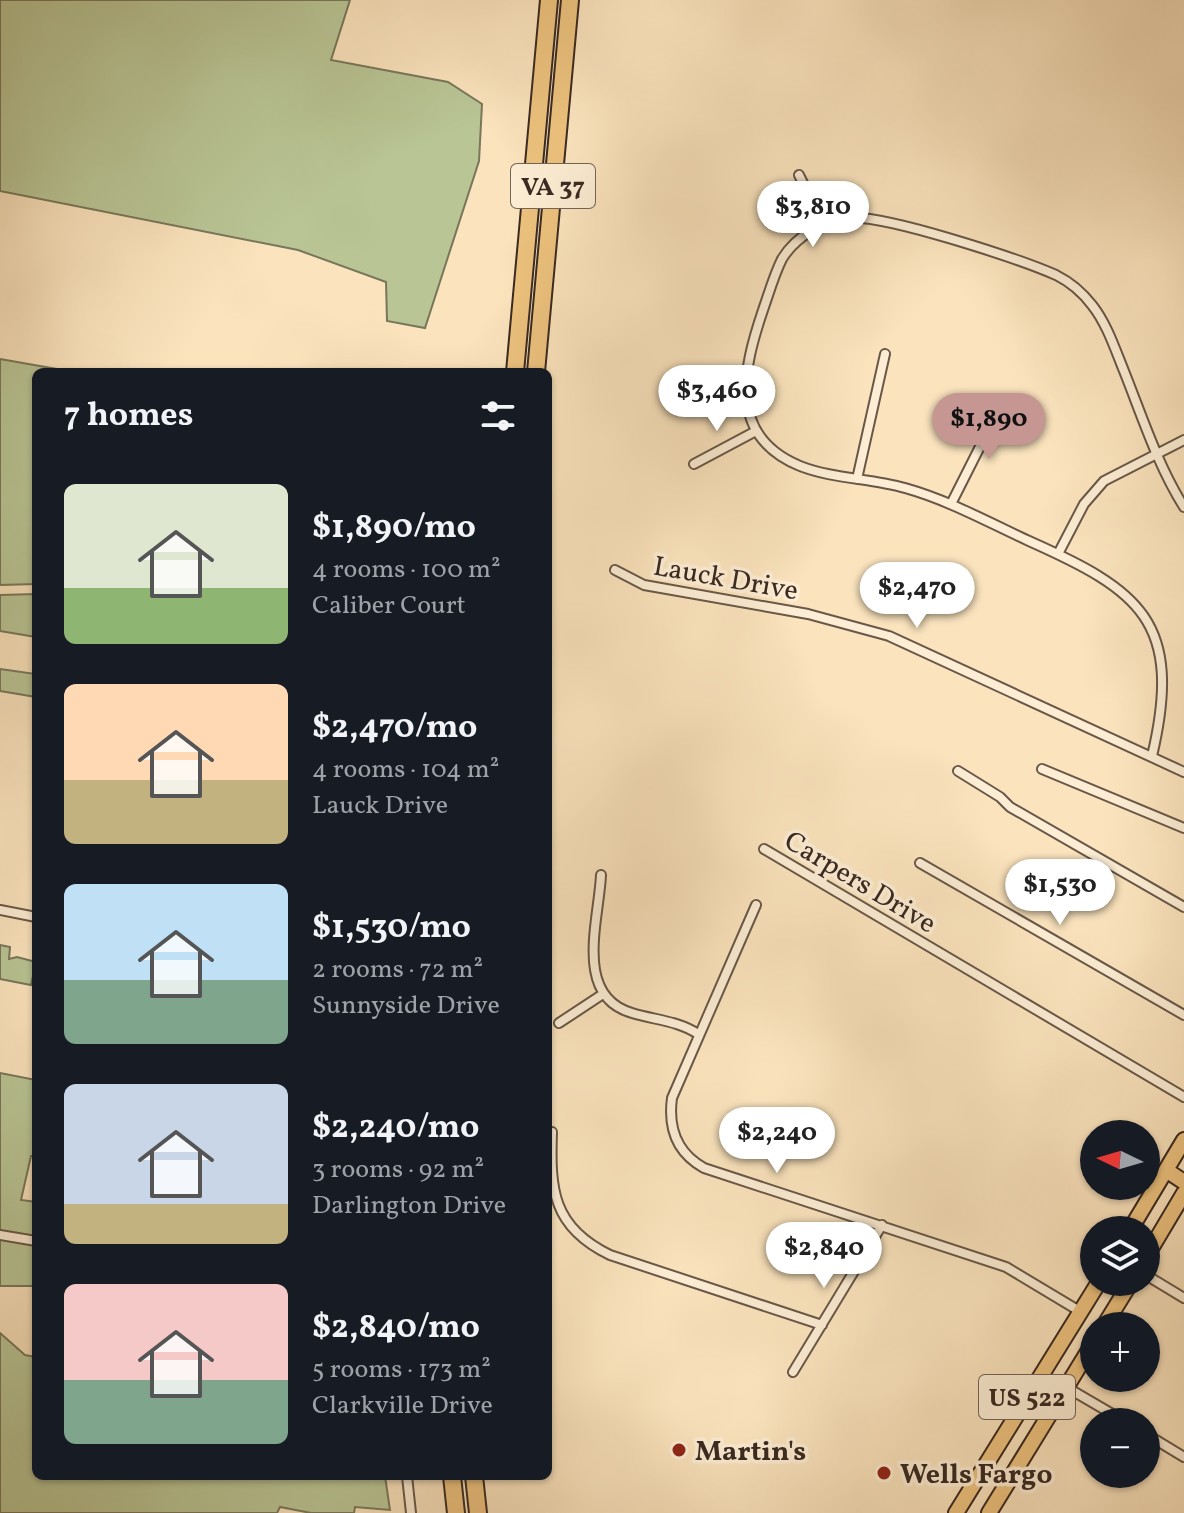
<!DOCTYPE html>
<html lang="en">
<head>
<meta charset="utf-8">
<style>
	:root { --surface:#171b24; --page:#242831; --text:#f1f3f6; --muted:#9ea1a6; --accent:#c59692 }
	body { margin:0; font-family:Vollkorn,serif; background:var(--page); color:var(--text); height:100vh; display:flex; flex-direction:column; font-size:30px; white-space:nowrap }
	* { box-sizing:border-box; margin:0 }
	p { font-size:26px; color:var(--muted) }
	.icon { flex:none; width:44px; height:44px; fill:none; stroke:currentColor; stroke-width:2; stroke-linecap:round; stroke-linejoin:round }
	.map { position:relative; flex:1; overflow:hidden }
	.panel { position:absolute; left:32px; top:368px; width:520px; height:1112px; display:flex; flex-direction:column; background:var(--surface); border-radius:12px; box-shadow:0 2px 6px #0004 }
	.panel>* { flex:none }
	.needle { width:52px; rotate:275deg }
	.controls { position:absolute; left:1080px; top:1120px; display:grid; gap:16px }
	.controls a { display:grid; place-items:center; width:80px; height:80px; border-radius:50%; background:var(--surface); box-shadow:0 2px 6px #0004; font-size:40px }
	.price { position:absolute; translate:-50% -68px; padding:0 18px; border-radius:28px; background:#fff; color:#222; font-size:26px; line-height:52px; filter:drop-shadow(0 2px 4px #0008) }
	.price::after { content:''; position:absolute; left:50%; top:48px; width:24px; height:18px; margin-left:-12px; background:inherit; clip-path:polygon(0 0,100% 0,50% 100%) }
	.price.active { background:var(--accent); color:#111 }
	ul { padding:0; list-style:none }
	li { display:flex; align-items:center; gap:24px; height:200px; padding:0 32px }
	li span { display:grid; place-items:center; flex:none; width:224px; height:160px; border-radius:12px; color:#555 }
	li>.icon { margin-inline-start:auto }
	span .icon { width:96px; height:96px; fill:#fffc; stroke-width:1 }
	li b { font-size:34px }
	h2 { display:flex; justify-content:space-between; align-items:center; height:96px; padding:0 32px; font-size:34px }
	.map>svg:first-child { display:block }
	.green { fill:#b9c595; stroke:#79775b; stroke-width:2 }
	.lines { fill:none; stroke-linecap:round; stroke-linejoin:round }
	.minor-casing { stroke:#695848; stroke-width:12 }
	.primary-casing { stroke:#392921; stroke-width:18 }
	.motorway-casing { stroke:#392921; stroke-width:20 }
	.minor { stroke:#fcedd4; stroke-width:8 }
	.primary { stroke:#edc27e; stroke-width:14 }
	.motorway { stroke:#edc27e; stroke-width:16 }
	.poi-dot { fill:#8f2418; stroke:#fcedd4; stroke-width:3 }
	.labels { text-anchor:middle; stroke-width:7; stroke-linejoin:round; paint-order:stroke }
	.shield { fill:#fcedd4; stroke:#746457; stroke-width:2 }
	.shield-label { font-size:26px; font-weight:bold; fill:#392921 }
	.street-label { font-size:28px; fill:#392921; stroke:#fcedd4 }
	.poi-label { font-size:28px; font-weight:bold; fill:#392921; stroke:#fcedd4; text-anchor:start }
</style>
</head>
<body>
<div class="map">
<svg width="1184" height="1513" viewBox="0 0 1184 1513">
	<rect width="100%" height="100%" fill="#fae3bd"/>
	<filter id="stains"><feTurbulence type="fractalNoise" baseFrequency=".0025" numOctaves="4"/><feColorMatrix values="0 0 0 0 .2 0 0 0 0 .09 0 0 0 0 .02 0 0 0 .5 -.17"/></filter>
	<radialGradient id="worn" r=".72"><stop offset=".6" stop-color="#630" stop-opacity="0"/><stop offset="1" stop-color="#630" stop-opacity=".3"/></radialGradient>
	<path class="green" d="M0 0H350L331 60 448 82 482 104 479 161 425 328 387 321 386 282 298 250 0 191Z
		M0 359 74 372H36V584L0 585Z
		M36 594V637L0 631V595Z
		M0 669 36 674V697L0 691Z
		M0 945 10 947 9 959 17 957 36 962 31 985 0 979Z
		M0 1073 36 1080V1156H31L21 1200 36 1202V1286H0Z
		M0 1333 25 1355 36 1357V1476H385L390 1510 355 1507 354 1513H311L280 1507 277 1513H0Z"/>
	<g class="lines">
		<g class="minor-casing">
			<path id="minor" d="M799 175 823 224
				M694 464 756 431
				M857 479 885 354
				M951 504 1000 407
				M1058 554 1084 504 1104 481 1184 440
				M615 570 644 585 808 614 889 636 1184 772
				M1152 756C1184 621 1139 590 1029 541 988 522 948 500 905 488 870 478 833 479 800 466 727 436 743 369 763 310 769 293 774 275 782 259 796 236 823 221 849 218 884 214 1019 259 1056 275 1070 282 1082 292 1092 305 1107 324 1115 349 1124 371 1142 416 1158 466 1184 507
				M1042 769 1184 828
				M958 771 1000 797 1010 807 1184 907
				M764 849 1184 1097
				M920 863 1184 1015
				M601 875C599 920 573 996 632 1013 655 1020 679 1021 698 1034
				M756 905 672 1098C668 1128 677 1153 704 1168L1006 1267 1081 1312
				M0 910 36 917
				M559 1023 603 994
				M552 1132C550 1189 552 1227 610 1255L822 1325
				M0 1235 36 1241
				M1146 1275 1184 1298
				M793 1372 882 1225
				M1066 1387 1126 1422
				M1146 1434 1184 1457
				M407 1476 411 1513"/>
		</g>
		<g class="primary-casing">
			<path id="primary" d="M1166 1170 1184 1182
				M1130 1230 1184 1140
				M1146 1257 1184 1193
				M1104 1326 1131 1282
				M956 1513 1099 1282
				M989 1513 1094 1342"/>
		</g>
		<g class="motorway-casing">
			<path id="motorway" d="M515 372 549 0
				M536 372 570 0
				M452 1476 456 1513
				M474 1476 478 1513"/>
		</g>
		<use href="#minor" class="minor"/>
		<use href="#primary" class="primary"/>
		<use href="#motorway" class="motorway"/>
	</g>
	<g class="poi-dot">
		<circle cx="679" cy="1450" r="8"/>
		<circle cx="884" cy="1473" r="8"/>
	</g>
	<g class="labels">
		<g class="shield">
			<rect x="511" y="164" width="84" height="44" rx="6"/>
			<rect x="979" y="1375" width="96" height="44" rx="6"/>
		</g>
		<g class="shield-label">
			<text x="553" y="195">VA 37</text>
			<text x="1027" y="1406">US 522</text>
		</g>
		<g class="street-label">
			<text transform="translate(726 577) rotate(10)" y="10">Lauck Drive</text>
			<text transform="translate(861 881) rotate(31)" y="10">Carpers Drive</text>
		</g>
		<g class="poi-label">
			<text x="695" y="1460">Martin's</text>
			<text x="900" y="1483">Wells Fargo</text>
		</g>
	</g>
	<rect width="100%" height="100%" filter="url(#stains)"/>
	<rect width="100%" height="100%" fill="url(#worn)"/>
</svg>
<div class="controls">
<a><svg class="needle" viewBox="-14 -14 28 28"><path d="M0-13l5 13h-10z" fill="#e53935"/><path d="M0 13l5-13h-10z" fill="#9ea1a6"/></svg></a>
<a><svg class="icon" aria-label="layers" viewBox="0 0 24 24"><path d="M12 4l9 5-9 5-9-5zM3 14l9 5 9-5"/></svg></a>
<a>+</a>
<a>−</a>
</div>
<b class="price" style="left:813px;top:249px">$3,810</b>
<b class="price" style="left:717px;top:433px">$3,460</b>
<b class="price active" style="left:989px;top:461px">$1,890</b>
<b class="price" style="left:917px;top:630px">$2,470</b>
<b class="price" style="left:1060px;top:927px">$1,530</b>
<b class="price" style="left:777px;top:1175px">$2,240</b>
<b class="price" style="left:824px;top:1290px">$2,840</b>
<section class="panel">
<h2>7 homes<svg class="icon" aria-label="filters" viewBox="0 0 24 24"><path d="M4 7h16M4 17h16"/><circle cx="9" cy="7" r="2"/><circle cx="15" cy="17" r="2"/></svg></h2>
<ul>
<li><span style="background:linear-gradient(#dfe7d0 65%,#8fb573 0)"><svg class="icon" aria-label="home" viewBox="0 0 24 24"><path d="M3 11l9-7 9 7M6 9v11h12V9"/></svg></span><div><b>$1,890/mo</b><p>4 rooms · 100 m²</p><p>Caliber Court</p></div></li>
<li><span style="background:linear-gradient(#ffd9b3 60%,#c2b280 0)"><svg class="icon" aria-label="home" viewBox="0 0 24 24"><path d="M3 11l9-7 9 7M6 9v11h12V9"/></svg></span><div><b>$2,470/mo</b><p>4 rooms · 104 m²</p><p>Lauck Drive</p></div></li>
<li><span style="background:linear-gradient(#bfe0f5 60%,#7fa58c 0)"><svg class="icon" aria-label="home" viewBox="0 0 24 24"><path d="M3 11l9-7 9 7M6 9v11h12V9"/></svg></span><div><b>$1,530/mo</b><p>2 rooms · 72 m²</p><p>Sunnyside Drive</p></div></li>
<li><span style="background:linear-gradient(#c9d6e8 75%,#c2b280 0)"><svg class="icon" aria-label="home" viewBox="0 0 24 24"><path d="M3 11l9-7 9 7M6 9v11h12V9"/></svg></span><div><b>$2,240/mo</b><p>3 rooms · 92 m²</p><p>Darlington Drive</p></div></li>
<li><span style="background:linear-gradient(#f6c9c9 60%,#7fa58c 0)"><svg class="icon" aria-label="home" viewBox="0 0 24 24"><path d="M3 11l9-7 9 7M6 9v11h12V9"/></svg></span><div><b>$2,840/mo</b><p>5 rooms · 173 m²</p><p>Clarkville Drive</p></div></li>
</ul>
</section>
</div>
</body>
</html>
